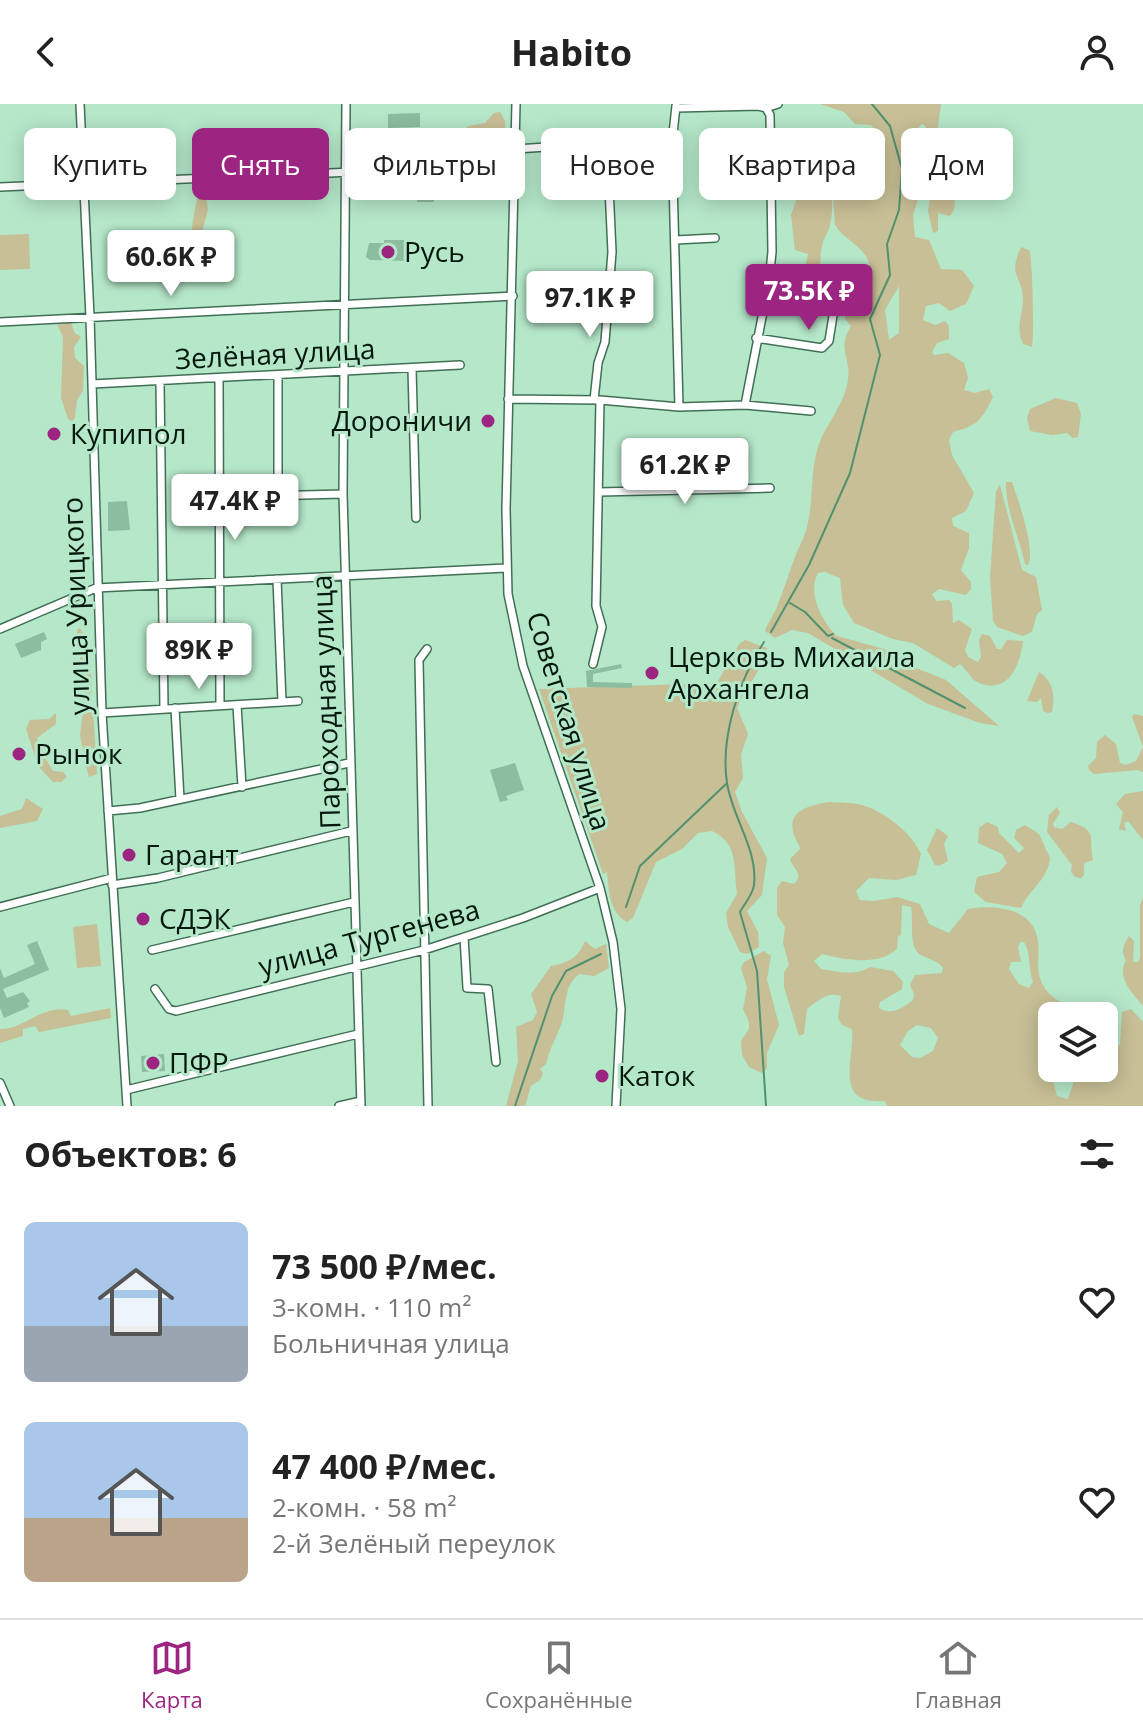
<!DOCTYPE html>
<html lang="ru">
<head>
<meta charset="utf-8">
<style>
	:root { --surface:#fff; --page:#f6f6f6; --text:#222; --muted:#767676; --line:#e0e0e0; --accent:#9b2580 }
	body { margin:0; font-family:"Open Sans",sans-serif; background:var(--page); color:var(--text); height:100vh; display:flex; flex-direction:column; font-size:30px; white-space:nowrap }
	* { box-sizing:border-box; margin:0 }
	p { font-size:26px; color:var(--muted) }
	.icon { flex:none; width:44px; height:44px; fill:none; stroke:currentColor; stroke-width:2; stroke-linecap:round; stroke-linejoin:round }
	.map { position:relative; height:1002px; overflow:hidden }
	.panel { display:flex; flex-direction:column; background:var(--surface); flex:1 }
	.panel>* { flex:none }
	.hud { position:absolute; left:24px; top:24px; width:1096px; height:72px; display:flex; gap:16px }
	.fabs { position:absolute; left:1038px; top:898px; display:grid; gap:16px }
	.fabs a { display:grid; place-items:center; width:80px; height:80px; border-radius:12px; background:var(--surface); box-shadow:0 4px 20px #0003; font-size:40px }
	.price { position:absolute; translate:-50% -68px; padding:0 18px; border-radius:8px; background:#fff; color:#222; font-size:26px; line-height:52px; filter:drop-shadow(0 2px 4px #0008) }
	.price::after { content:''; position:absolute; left:50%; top:48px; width:24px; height:18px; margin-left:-12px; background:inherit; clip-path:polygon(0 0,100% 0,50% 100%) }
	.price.active { background:var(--accent); color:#fff }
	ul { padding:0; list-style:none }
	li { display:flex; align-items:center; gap:24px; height:200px; padding:0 24px }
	li span { display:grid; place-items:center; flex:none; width:224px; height:160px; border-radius:12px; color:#555 }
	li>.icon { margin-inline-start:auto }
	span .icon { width:96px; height:96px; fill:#fffc; stroke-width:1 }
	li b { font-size:34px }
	h2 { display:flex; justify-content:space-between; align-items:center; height:96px; padding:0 24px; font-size:34px }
	.tag { padding:0 28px; border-radius:12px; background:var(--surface); box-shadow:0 4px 20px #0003; font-size:28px; line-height:72px }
	.tag.active { background:var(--accent); color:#fff }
	header { display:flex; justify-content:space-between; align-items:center; height:104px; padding:0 24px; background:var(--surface); font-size:36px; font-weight:700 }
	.tabs { display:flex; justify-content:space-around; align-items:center; height:112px; border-top:2px solid var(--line); background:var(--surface); font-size:22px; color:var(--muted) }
	.tabs a { display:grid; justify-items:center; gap:4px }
	.tabs .active { color:var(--accent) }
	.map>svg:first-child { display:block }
	.green { fill:#c7bf95; fill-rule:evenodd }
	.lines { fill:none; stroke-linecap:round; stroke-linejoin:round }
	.stream { stroke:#52916f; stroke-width:2 }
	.building { fill:#8cbda0 }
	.minor-casing { stroke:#416f56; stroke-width:10 }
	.minor { stroke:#fff; stroke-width:7 }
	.poi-dot { fill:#9b2580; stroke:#b5e7c9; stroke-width:3 }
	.labels { text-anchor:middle; stroke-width:6; stroke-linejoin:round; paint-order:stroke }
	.poi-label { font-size:28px; fill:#05180e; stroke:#b5e7c9; text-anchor:start }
	.street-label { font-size:28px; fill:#05180e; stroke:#b5e7c9 }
</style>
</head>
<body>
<header><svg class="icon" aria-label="back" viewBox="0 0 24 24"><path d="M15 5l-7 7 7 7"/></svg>Habito<svg class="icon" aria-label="person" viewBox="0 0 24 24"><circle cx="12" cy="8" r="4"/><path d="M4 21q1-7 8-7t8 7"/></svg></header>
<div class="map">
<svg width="1143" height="1002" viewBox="0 0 1143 1002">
	<rect width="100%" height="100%" fill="#b5e7c9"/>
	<path class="green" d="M820 0H941L938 22 941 46 934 44 925 22 922 20 917 25 920 59C932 71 968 91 950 112L938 109V127L933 129 928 107 930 93 923 90 919 92 913 111 915 133 929 136 941 165 962 166 974 182 966 200 950 207 939 199 926 202 923 216 935 221 945 217 949 222V235L937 239 932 248 934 251 948 249 964 259 968 274 964 286 975 289 989 285 993 293C982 316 977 322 953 328L949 336 952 351 974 389 966 407 952 414 953 422 969 429V444L961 466 971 478V485L966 491 939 485 932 490 936 497 949 496 952 500 953 519 959 516 972 525 965 546 968 553 978 558 981 553 979 536 982 530 990 532 997 545H1001L1007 536 1023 537C1021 558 1009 593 977 578 971 575 966 565 960 560L954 564 913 539 893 535 854 519 843 501 840 474 825 468 818 469C807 489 822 518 837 532L884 545 901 558 946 576 999 622 980 619 928 600 808 529 792 526 775 534 765 527C768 517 775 510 778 500 787 478 792 457 802 437 816 407 808 370 819 340 826 321 840 306 846 285 855 254 835 249 851 222L845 215C847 191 853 180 870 164 868 143 844 137 835 121L831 65 834 58H842L845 65 868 73 874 67 880 32 871 21 855 20 844 8ZM899 182V229L889 236 885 206Z
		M500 8 505 17V30L472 31 464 28 468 22 485 19 494 9Z
		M803 53C833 54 836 102 829 125 827 131 822 136 822 142 820 150 821 158 819 167L815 170 821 180 818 182 813 181 805 165 808 150 795 146 791 111 799 87 800 55Z
		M199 90 206 92 208 106 202 128 209 139 200 149 208 158 198 163 194 176C186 163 193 104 199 90Z
		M29 130 30 165 0 166V131Z
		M1021 143 1029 146C1033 152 1034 237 1032 243L1023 240C1015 222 1023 213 1023 195 1023 172 1007 174 1021 143Z
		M56 218 71 219 75 229 81 233 74 243 75 254 84 262 83 287 77 296 75 314 72 317 68 315 61 294 63 233Z
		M1056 294 1077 299 1081 310 1078 333 1073 334 1067 329 1052 331 1030 327 1027 314 1030 305Z
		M1006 378H1012C1018 395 1036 447 1028 461L1025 460C1020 435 1005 405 1006 378Z
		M1000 381 1022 466 1036 473 1042 506 1037 510 1032 528 1023 532 997 523 993 517 990 473 996 387Z
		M80 524 90 541 92 588 85 593 80 580 82 568 77 563 80 555 77 526Z
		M745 536 767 544C762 568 746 582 737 604L748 630 741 651 743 674 735 688 742 708 767 754 762 791 747 807 758 828 759 843 747 850 740 848 728 823 726 809 737 790C733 765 740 740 712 727L698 729 682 745 656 758 633 814 627 818C609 808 609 787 607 768L603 770 539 585 717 579 739 540Z
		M1039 568C1054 578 1055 592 1052 608L1048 609 1043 607 1041 594 1037 598 1027 597Z
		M86 606H93L97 670 89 673 84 654 88 649 83 647 80 631 83 608Z
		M56 609V620L37 634 39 643 53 667 63 668 67 673 61 678H53L38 662 26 625 30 616 49 615Z
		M1134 610 1143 612V668L1138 666 1094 670 1089 666 1088 662 1096 654 1097 638 1105 631 1116 640 1120 659 1126 661 1136 657 1143 643 1132 613Z
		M1143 687V736L1128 717 1124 719 1126 727 1119 725 1123 708 1116 700 1125 690Z
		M26 694 43 705 37 717 0 724V712L22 705Z
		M829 698C839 699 852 698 862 701 884 707 913 730 921 750L916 771 896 776 869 774 856 787 860 796 873 797 897 793 920 800 929 820 949 829 968 805C995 800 1035 804 1038 838 1040 857 1034 869 1046 886 1055 898 1071 902 1082 912H1052V964H1061L1052 974 1057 992 1068 995 1078 964H1104V935L1120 941 1122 908 1131 905 1143 918V1002H887L885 997C832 1001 855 956 852 925L842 921 838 914 841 892C828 887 817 897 807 905L804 930 799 932 784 883V868L789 861 783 839 785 823 777 811V784L782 777 794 780C805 770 792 764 790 755L800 745C799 739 794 734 793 727 788 705 813 701 829 698ZM902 801 911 803C914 818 908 844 921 851 930 856 937 856 943 864L942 869 915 871 910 881 914 890 913 896C903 904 891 912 879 904L880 898 902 885 903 878 893 867 870 863C856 872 838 868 821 865L814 857 822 850C845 856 879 862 897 845L898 832 901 831ZM1020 838H1024C1031 848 1028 865 1033 878L1029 884 1019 880 1009 865 1011 858H1021L1018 844ZM917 921 931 924 938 934 933 947 920 954 912 953 900 941 908 927Z
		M1057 703 1060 709 1053 719 1054 723 1062 725 1071 718C1099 727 1088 733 1093 756L1084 759V771L1081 774 1075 773 1071 768 1072 761 1047 728 1049 711Z
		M987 718 998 723 999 729 1019 749 1024 744 1014 734 1016 726 1025 721 1039 730 1050 754C1048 776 1030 784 1021 804L986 798 974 788 977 773 999 768 1007 759 1002 750 978 739 979 724Z
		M937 724 948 732 944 740 948 757 939 762 935 761 927 746Z
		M1143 793V902C1132 888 1116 874 1126 856 1120 847 1124 840 1129 832L1134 837 1133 858H1138L1140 854V802Z
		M97 820 101 862 77 864 73 823Z
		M585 837 595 845 606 840 609 864 594 872 579 870C563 883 567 900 562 918 557 933 549 945 546 960L540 965 543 969 541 975 531 982 525 1002H506L518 957 516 923 533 916 537 908 531 890 551 862C569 859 579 853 585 837Z
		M764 847 771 852 767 875 779 921 767 949V964L762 969 749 963 742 951 741 937 749 925V918L743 905 747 884 741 864 744 858Z
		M110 904 111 914 39 928 35 922 23 925V932L0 939V925C21 927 41 901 68 906L71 912Z"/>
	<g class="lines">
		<path class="stream" d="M790 499 805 508 828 532 833 530
			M771 528 809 461 850 369 880 251 870 215 890 171 887 140 899 106 902 65 890 22 872 0
			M832 534 965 604
			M764 538C739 576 720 633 727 679 732 713 758 745 754 781 753 790 744 801 740 808L757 867 766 1002
			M626 803 640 762 726 680
			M515 1002 552 892 566 867 601 850"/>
	</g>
	<path class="building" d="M420 9V23L388 24V10Z
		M433 77 434 98H417L416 78Z
		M384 136H410V157L370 156 366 153 369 139H384Z
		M127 397 130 426 108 427V398Z
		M44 528 47 535 41 538V546L21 554 15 540Z
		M621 560 622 564 593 570V578L632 579V584L587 583 586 567Z
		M515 659 524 686 506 692 508 696 500 698 490 666Z
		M37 837 49 866 3 885 7 894 23 888 30 897 27 899 29 903 4 914 0 904V864L4 874 35 860 27 841Z
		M164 950 165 967 142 968 141 952Z"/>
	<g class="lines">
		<g class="minor-casing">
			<path id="minor" d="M80 0 90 213 102 609 127 1002
				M346 0 343 390 361 1002
				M516 0 506 405 508 490 523 562 600 784 613 838 621 905 616 1002
				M676 2 672 39 679 303
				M676 4 758 2 766 4 770 11 772 148 769 177 745 301
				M766 4 778 0
				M516 45 607 39H672
				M0 83 515 61
				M675 136 715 134
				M0 218 513 192
				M756 234 822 244 829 237 837 186
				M412 265 416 414
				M219 275 220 601
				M160 278 164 605
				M92 280 460 261
				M508 295 600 296 679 303 745 301 811 307
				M594 296 598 259 605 238 612 148 607 39
				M599 388 770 384
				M278 392V272
				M220 393 343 390
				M277 475 282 598
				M0 525 96 484 506 464
				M427 545 419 556 428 1002
				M593 560 602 523 596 502 600 296
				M237 601 242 683
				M175 604 180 695
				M102 609 298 597
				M108 707 140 704 349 659
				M112 781 158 774 351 727
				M0 803 112 774
				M464 833 467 884 488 885 496 958
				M152 846 354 798
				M155 885 169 905 176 907 424 846 523 814 600 784
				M0 979 10 1002
				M126 986 358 930
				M339 1002 361 997"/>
		</g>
		<use href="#minor" class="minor"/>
	</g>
	<g class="poi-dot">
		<circle cx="388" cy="148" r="8"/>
		<circle cx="488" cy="317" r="8"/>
		<circle cx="54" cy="330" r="8"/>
		<circle cx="652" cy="569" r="8"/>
		<circle cx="19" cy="650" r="8"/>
		<circle cx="129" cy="751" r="8"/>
		<circle cx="143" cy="815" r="8"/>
		<circle cx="153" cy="959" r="8"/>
		<circle cx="602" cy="972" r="8"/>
	</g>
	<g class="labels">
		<g class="poi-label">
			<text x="404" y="158">Русь</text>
			<text x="472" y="327" text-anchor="end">Дороничи</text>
			<text x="70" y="340">Купипол</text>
			<text x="668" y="563">Церковь Михаила<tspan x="668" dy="32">Архангела</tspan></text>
			<text x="35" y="660">Рынок</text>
			<text x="145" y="761">Гарант</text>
			<text x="159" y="825">СДЭК</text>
			<text x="169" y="969">ПФР</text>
			<text x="618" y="982">Каток</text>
		</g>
		<g class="street-label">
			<text transform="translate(275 250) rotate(-3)" y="10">Зелёная улица</text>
			<text transform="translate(76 502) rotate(-92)" y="10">улица Урицкого</text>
			<text transform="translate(326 598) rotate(-92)" y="10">Пароходная улица</text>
			<text transform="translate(569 617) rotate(73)" y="10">Советская улица</text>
			<text transform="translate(369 834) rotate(-15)" y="10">улица Тургенева</text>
		</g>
	</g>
</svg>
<div class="fabs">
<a><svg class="icon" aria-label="layers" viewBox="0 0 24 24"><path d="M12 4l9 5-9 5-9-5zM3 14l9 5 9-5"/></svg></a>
</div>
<b class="price" style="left:171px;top:194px">60.6K ₽</b>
<b class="price active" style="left:809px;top:228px">73.5K ₽</b>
<b class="price" style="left:590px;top:235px">97.1K ₽</b>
<b class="price" style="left:685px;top:402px">61.2K ₽</b>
<b class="price" style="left:235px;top:438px">47.4K ₽</b>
<b class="price" style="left:199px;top:587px">89K ₽</b>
<div class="hud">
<a class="tag">Купить</a>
<a class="tag active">Снять</a>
<a class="tag">Фильтры</a>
<a class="tag">Новое</a>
<a class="tag">Квартира</a>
<a class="tag">Дом</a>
</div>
</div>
<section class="panel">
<h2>Объектов: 6<svg class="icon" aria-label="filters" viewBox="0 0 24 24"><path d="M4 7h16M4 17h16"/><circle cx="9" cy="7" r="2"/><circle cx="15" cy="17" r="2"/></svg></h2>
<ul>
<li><span style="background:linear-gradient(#a9c7e8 65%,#9aa5b1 0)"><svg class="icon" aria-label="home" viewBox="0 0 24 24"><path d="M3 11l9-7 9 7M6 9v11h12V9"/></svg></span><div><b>73 500 ₽/мес.</b><p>3-комн. · 110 m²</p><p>Больничная улица</p></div><svg class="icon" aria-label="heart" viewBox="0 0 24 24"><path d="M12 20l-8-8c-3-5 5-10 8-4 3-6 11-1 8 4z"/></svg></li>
<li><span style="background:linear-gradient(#a9c7e8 60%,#b9a48a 0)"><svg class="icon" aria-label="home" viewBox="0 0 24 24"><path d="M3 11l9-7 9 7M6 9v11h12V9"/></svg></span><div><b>47 400 ₽/мес.</b><p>2-комн. · 58 m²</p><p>2-й Зелёный переулок</p></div><svg class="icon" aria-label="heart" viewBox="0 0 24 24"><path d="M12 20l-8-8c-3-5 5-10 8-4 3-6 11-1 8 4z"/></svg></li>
</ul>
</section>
<nav class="tabs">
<a class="active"><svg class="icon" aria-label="map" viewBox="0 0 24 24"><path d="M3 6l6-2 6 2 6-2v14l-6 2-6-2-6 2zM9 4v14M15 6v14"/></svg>Карта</a>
<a><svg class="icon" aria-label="saved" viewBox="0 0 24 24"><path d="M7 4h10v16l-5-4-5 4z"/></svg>Сохранённые</a>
<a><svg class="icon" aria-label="home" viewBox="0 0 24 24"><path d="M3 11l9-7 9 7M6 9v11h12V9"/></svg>Главная</a>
</nav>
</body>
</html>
